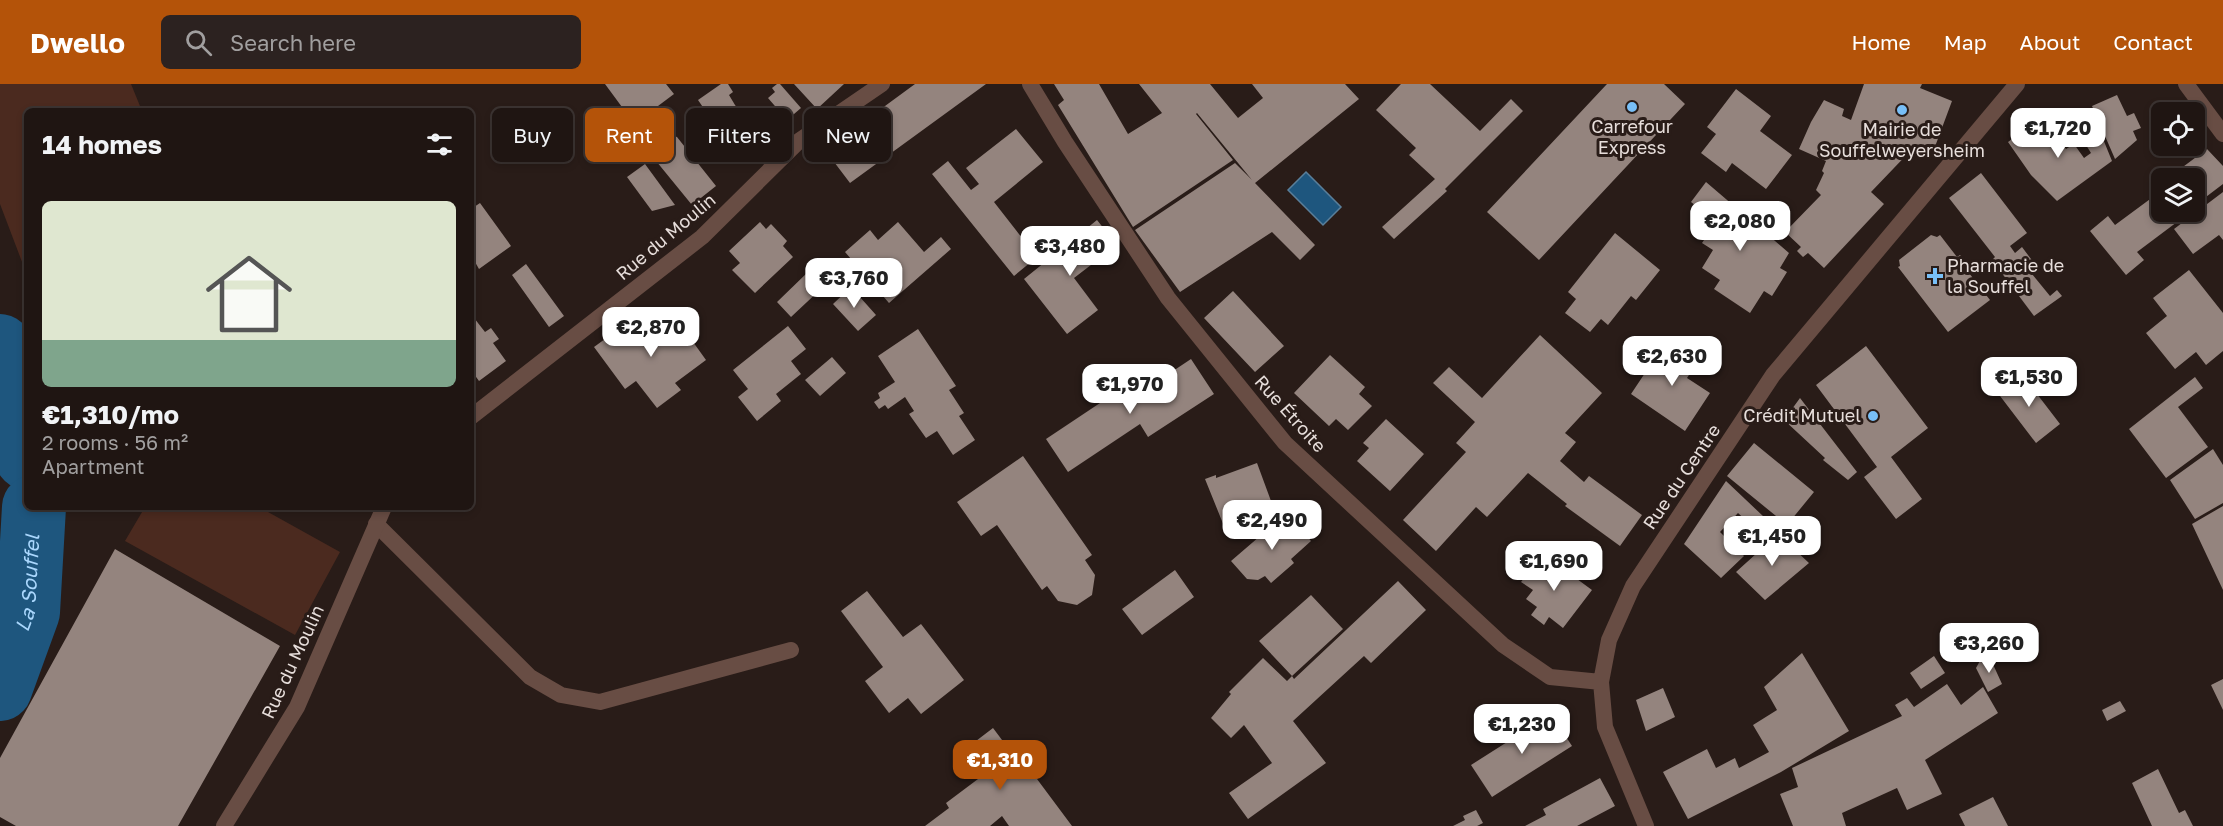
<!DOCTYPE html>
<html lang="en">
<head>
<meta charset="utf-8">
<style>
	:root { --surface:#1f1512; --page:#2c2220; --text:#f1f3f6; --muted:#a19f9f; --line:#3c3432; --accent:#b45309 }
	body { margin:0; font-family:"Golos Text",sans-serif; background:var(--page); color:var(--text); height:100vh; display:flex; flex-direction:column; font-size:22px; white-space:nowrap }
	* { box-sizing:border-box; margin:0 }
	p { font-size:20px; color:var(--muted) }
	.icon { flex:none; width:33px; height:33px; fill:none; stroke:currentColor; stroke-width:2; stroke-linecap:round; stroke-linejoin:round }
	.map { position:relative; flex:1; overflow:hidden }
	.sheet { position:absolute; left:24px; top:24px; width:450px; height:402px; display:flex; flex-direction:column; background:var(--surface); border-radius:9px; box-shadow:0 3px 9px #0003,0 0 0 2px var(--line) }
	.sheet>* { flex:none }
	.hud { position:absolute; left:492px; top:24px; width:570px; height:54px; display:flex; gap:12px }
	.fabs { position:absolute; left:2151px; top:18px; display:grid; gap:12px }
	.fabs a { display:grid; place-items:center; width:54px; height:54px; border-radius:9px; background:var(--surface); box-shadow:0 3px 9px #0003,0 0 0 2px var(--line); font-size:30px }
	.price { position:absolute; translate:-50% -51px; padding:0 14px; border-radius:12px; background:#fff; color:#222; font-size:20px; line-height:39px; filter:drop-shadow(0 2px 3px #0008) }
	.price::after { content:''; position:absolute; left:50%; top:36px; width:18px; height:14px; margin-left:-9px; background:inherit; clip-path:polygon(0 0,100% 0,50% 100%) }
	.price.selected { background:var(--accent); color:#fff }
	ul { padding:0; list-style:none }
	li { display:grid; align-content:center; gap:12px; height:318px; padding:0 18px }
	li+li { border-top:2px solid var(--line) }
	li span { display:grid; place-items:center; height:186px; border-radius:9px; color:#555 }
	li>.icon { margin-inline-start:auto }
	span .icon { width:108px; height:108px; fill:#fffc; stroke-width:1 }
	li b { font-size:26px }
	h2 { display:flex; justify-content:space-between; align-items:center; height:72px; padding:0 18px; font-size:26px }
	.pill { padding:0 21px; border-radius:9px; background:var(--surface); box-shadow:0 3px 9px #0003,0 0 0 2px var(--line); font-size:21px; line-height:54px }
	.pill.selected { background:var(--accent); color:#fff }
	header { display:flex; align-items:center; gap:36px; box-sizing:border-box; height:84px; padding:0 30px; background:var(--accent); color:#fff }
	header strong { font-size:28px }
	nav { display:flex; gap:33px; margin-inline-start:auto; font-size:21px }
	.search { width:420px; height:54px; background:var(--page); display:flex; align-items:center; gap:15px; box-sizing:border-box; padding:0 21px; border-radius:9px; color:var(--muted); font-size:22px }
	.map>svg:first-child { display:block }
	.green { fill:#4b2a1f }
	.water { fill:#1e567e; stroke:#5a7f9a; stroke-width:1.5 }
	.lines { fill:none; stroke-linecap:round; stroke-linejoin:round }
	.river { stroke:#1e567e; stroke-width:64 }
	.building { fill:#94847e }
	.service { stroke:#684d44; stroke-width:16 }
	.minor { stroke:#684d44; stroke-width:16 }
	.poi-dot { fill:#78bff7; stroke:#291c18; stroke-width:2 }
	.labels { text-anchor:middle; stroke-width:6; stroke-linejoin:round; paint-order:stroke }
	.poi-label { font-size:18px; fill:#e7dedb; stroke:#291c18 }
	.street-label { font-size:18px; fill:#e7dedb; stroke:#291c18 }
	.water-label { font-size:20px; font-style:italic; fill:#aad7fd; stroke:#291c18 }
</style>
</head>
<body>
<header>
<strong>Dwello</strong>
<div class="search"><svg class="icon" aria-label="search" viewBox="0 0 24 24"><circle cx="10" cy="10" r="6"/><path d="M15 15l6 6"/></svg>Search here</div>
<nav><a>Home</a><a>Map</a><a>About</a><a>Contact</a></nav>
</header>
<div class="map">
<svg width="2223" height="742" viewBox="0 0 2223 742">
	<rect width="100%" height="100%" fill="#291c18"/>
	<path class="green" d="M0 0H131L142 27H27V191L0 120Z
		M145 423H259L340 468 295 551 125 457Z"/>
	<path class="water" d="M1306 88 1341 123 1323 141 1288 106Z"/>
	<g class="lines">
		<g class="river">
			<path d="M0 262 27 374"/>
			<path id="s1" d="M0 605 28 528 34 423"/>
		</g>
	</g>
	<path class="building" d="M605 0H666L674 10 642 34 657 53 663 49 677 53 716 102 692 121 652 72 644 78 620 47 633 38Z
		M721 0H728L733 8 729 11 735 21 765 62 741 79 698 16Z
		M777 0H780L801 24 787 36 768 14 775 8 772 4Z
		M794 0H844L817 25Z
		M915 0H986L850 99 825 66Z
		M1054 0H1099L1128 50 1162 29 1139 0H1210L1238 34 1263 14 1252 0H1345L1359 15 1255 99 1315 161 1300 176 1272 148 1180 208 1135 146 1235 79 1252 96 1197 29 1196 30 1233 76 1133 143 1058 21 1064 16Z
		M1401 0H1430L1480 47 1511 15 1523 27 1445 105 1447 107 1394 155 1382 143 1435 95 1409 71 1416 64 1376 26Z
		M1607 0H1664L1685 20 1539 176 1487 128Z
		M1864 0H1922L1920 4 1952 17 1933 68 1916 61 1871 108 1884 120 1824 184 1808 169 1803 173 1797 167 1801 163 1785 148 1821 111 1816 106 1824 89 1822 87 1826 77 1799 65 1811 38 1824 16 1844 25 1842 32 1851 36Z
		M1736 5 1771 32 1760 47 1792 71 1766 105 1732 79 1726 88 1701 69 1716 50 1707 43Z
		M2117 11 2127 32 2134 29 2141 44 2133 47 2137 56 2115 75 2092 22Z
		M2042 33 2066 65 2074 60 2084 74 2091 69 2086 61 2101 50 2112 77 2057 117 2031 91 2008 58Z
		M1016 45 1043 78 994 118 1037 173 1014 192 932 90 948 77 971 106 979 100 966 84Z
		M2207 65 2223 82V100L2194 122V94H2168Z
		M645 80 675 121 652 127 627 93Z
		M1981 89 2027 149 2010 162 2015 169 2022 163 2034 179 2027 184 2050 212 2057 206 2062 212 2034 232 1992 176 1995 173 1949 114Z
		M1706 98 1789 169 1780 184 1787 188 1772 212 1764 207 1750 229 1714 205 1720 196 1702 184 1713 166 1702 159 1716 138 1691 118Z
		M2162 99V128H2187L2180 133 2181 135 2137 168 2144 176 2126 191 2090 147 2108 132 2115 141 2161 107 2157 102Z
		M2223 108V156L2219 151 2193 170 2174 145Z
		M480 119 511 162 479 185 475 178 471 181V125Z
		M1097 136 1117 161 1074 194 1098 226 1067 250 1024 195Z
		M760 138 766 145 771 140 787 157 783 162 793 173 755 209 732 186 740 179 729 167Z
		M898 138 924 168 941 153 951 165 889 219 845 168 870 146 878 156Z
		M1615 149 1660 186 1636 216 1631 212 1608 241 1601 235 1590 248 1565 229 1576 215 1568 208Z
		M1931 151 1937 153 1940 151 1957 173 1960 171 1972 186 1969 189 1990 216 1948 248 1898 183 1900 182 1899 176Z
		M526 180 564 232 549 243 512 191Z
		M2189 186 2223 229V267L2206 281 2196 268 2175 285 2146 249 2167 232 2153 214Z
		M808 188 823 203 791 233 777 218Z
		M851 203 876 231 858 247 833 220Z
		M1233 207 1284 262 1255 288 1204 234Z
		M471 230 485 248 491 244 499 255 493 259 506 277 479 297 471 286Z
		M660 231 675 250 683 244 706 276 675 299 681 306 657 324 636 297 625 305 594 263 627 239 634 250Z
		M788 242 806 265 791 277 801 290 776 310 781 317 757 337 738 313 748 305 733 286Z
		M918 245 956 302 949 306 964 329 959 332 975 356 953 371 937 347 926 354 909 330 914 327 905 313 888 325 885 321 879 325 874 318 880 314 878 309 895 298 878 272Z
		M1540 251 1602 309 1565 349 1576 358 1560 377 1584 398 1589 392 1642 431 1620 462 1565 422 1567 420 1528 389 1487 433 1476 423 1436 467 1403 436 1466 368 1456 359 1475 338 1433 299 1449 283 1482 314Z
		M1667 256 1698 277 1687 294 1710 309 1685 347 1631 310Z
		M1866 262 1928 344 1891 373 1922 415 1896 435 1864 393 1877 383 1816 301Z
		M1330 271 1365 303 1359 310 1372 322 1348 346 1336 335 1329 342 1294 309Z
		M832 273 846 289 820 312 805 296Z
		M1191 275 1214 310 1148 353 1140 340 1068 388 1046 355 1118 307 1125 319Z
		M2021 289 2060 340 2036 359 1997 308Z
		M2195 293 2203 304 2178 323 2208 363 2166 394 2129 345Z
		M1800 314 1857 388 1848 396 1823 376 1825 374 1784 336Z
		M1386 335 1424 370 1390 407 1357 377 1369 364 1363 359Z
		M1754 359 1814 408 1787 441 1727 392Z
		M2213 365 2223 381V419L2195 435 2170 396Z
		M1023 372 1092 471 1085 476 1095 491 1092 511 1077 521 1058 517 1047 502 1042 506 997 441 981 452 957 418Z
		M1257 379 1271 417 1241 428 1245 440 1226 447 1205 395 1216 391V394Z
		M1726 397 1764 433 1754 444 1738 429 1720 448 1744 472 1721 494 1684 460Z
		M2223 422V506L2192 440Z
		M1287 429 1311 457 1291 475 1294 479 1271 499 1265 492 1258 496 1247 495 1231 477Z
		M1778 450 1809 479 1765 516 1736 488Z
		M115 465 280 562 178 742H16L0 733V674Z
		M1543 470 1592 506 1563 544 1549 533 1544 541 1531 531 1537 523 1526 515 1533 506 1521 498Z
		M1175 486 1194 513 1142 551 1122 525Z
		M1398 497 1426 526 1371 579 1364 572 1293 637 1326 679 1248 735 1229 709 1272 679 1244 641 1231 654 1211 634 1231 610 1229 608 1263 574 1287 597 1292 592 1259 557 1311 511 1343 545 1292 592 1294 595Z
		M867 507 903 553 921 540 964 596 921 630 908 614 889 629 865 597 883 583 841 527Z
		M1802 569 1849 647 1781 688 1688 735 1663 688 1707 665 1716 684 1735 674 1739 684 1769 668 1753 641 1777 626 1764 603Z
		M1934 572 1945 589 1921 605 1910 589Z
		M1986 574 1991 576 2002 600 1988 608 1976 584 1981 575Z
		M2223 595V626L2211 601Z
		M1947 600 1961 621 1983 603 1998 629 1925 676 1942 710 1907 726 1897 704 1842 729 1846 742H1793L1780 710 1798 703 1792 684 1902 632 1895 621 1907 614 1914 623Z
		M1663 604 1675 633 1646 647 1636 616Z
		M2120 617 2126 627 2107 637 2102 626Z
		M1551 630 1572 662 1492 713 1471 681Z
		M993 644 1029 692 1037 686 1041 692 1037 695 1072 742H1009L1002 732 990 742H925L949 724 946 719 978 695 959 670Z
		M2158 685 2179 729 2185 726 2193 742H2152L2132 699Z
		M1600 694 1615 722 1577 742H1525L1546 731 1543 725Z
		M1993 713 2008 742H1965L1959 730Z
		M1476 726 1483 739 1477 742H1453L1465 736 1463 732Z"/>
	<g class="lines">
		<path class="service" d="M376 440 530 593 561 611 600 618 791 566"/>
		<path class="minor" d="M1030 0 1065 58 1168 214 1285 359 1503 561 1550 593 1601 598
			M2186 0 2223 50
			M471 333 702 153 800 56 882 0
			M224 742 297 623 384 423
			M1646 742 1605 643 1601 598 1609 556 1633 502 1773 291 2017 0"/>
	</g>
	<g class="poi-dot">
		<circle cx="1632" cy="23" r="6"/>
		<circle cx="1902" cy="26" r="6"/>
		<path d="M1932 183h6v6h6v6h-6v6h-6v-6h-6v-6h6z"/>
		<circle cx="1873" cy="332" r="6"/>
	</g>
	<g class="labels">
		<g class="poi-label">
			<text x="1632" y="49">Carrefour<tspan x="1632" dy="21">Express</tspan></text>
			<text x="1902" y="52">Mairie de<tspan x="1902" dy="21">Souffelweyersheim</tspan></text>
			<text x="1947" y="188" text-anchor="start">Pharmacie de<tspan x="1947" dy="21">la Souffel</tspan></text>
			<text x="1861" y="338" text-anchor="end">Crédit Mutuel</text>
		</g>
		<g class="street-label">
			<text transform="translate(666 153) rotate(-40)" y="6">Rue du Moulin</text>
			<text transform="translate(1290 330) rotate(48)" y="6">Rue Étroite</text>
			<text transform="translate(1682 393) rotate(-56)" y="6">Rue du Centre</text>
			<text transform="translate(293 578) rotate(-65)" y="6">Rue du Moulin</text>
		</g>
		<g class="water-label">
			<text dy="7" stroke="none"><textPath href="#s1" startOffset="111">La Souffel</textPath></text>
		</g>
	</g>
</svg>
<div class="fabs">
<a><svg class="icon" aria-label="locate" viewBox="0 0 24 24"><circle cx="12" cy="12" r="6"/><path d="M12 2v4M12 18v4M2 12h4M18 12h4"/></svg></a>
<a><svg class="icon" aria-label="layers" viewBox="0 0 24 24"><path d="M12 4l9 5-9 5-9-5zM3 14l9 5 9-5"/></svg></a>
</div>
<b class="price" style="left:2058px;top:75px">€1,720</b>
<b class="price" style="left:1740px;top:168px">€2,080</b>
<b class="price" style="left:1070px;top:193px">€3,480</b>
<b class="price" style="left:854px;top:225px">€3,760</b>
<b class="price" style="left:651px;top:274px">€2,870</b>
<b class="price" style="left:1672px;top:303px">€2,630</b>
<b class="price" style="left:2029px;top:324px">€1,530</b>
<b class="price" style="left:1130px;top:331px">€1,970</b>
<b class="price" style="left:1272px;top:467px">€2,490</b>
<b class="price" style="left:1772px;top:483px">€1,450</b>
<b class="price" style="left:1554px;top:508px">€1,690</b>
<b class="price" style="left:1989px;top:590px">€3,260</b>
<b class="price" style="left:1522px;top:671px">€1,230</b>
<b class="price selected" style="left:1000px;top:707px">€1,310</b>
<div class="hud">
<a class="pill">Buy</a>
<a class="pill selected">Rent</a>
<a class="pill">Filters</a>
<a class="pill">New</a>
</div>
<section class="sheet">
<h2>14 homes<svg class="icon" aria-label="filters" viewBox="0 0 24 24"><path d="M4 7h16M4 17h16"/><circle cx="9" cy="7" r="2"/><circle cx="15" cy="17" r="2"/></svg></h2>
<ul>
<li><span style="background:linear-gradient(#dfe7d0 75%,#7fa58c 0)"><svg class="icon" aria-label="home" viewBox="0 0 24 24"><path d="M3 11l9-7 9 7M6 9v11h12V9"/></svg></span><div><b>€1,310/mo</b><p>2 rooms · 56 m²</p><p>Apartment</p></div></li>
</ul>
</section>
</div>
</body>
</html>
